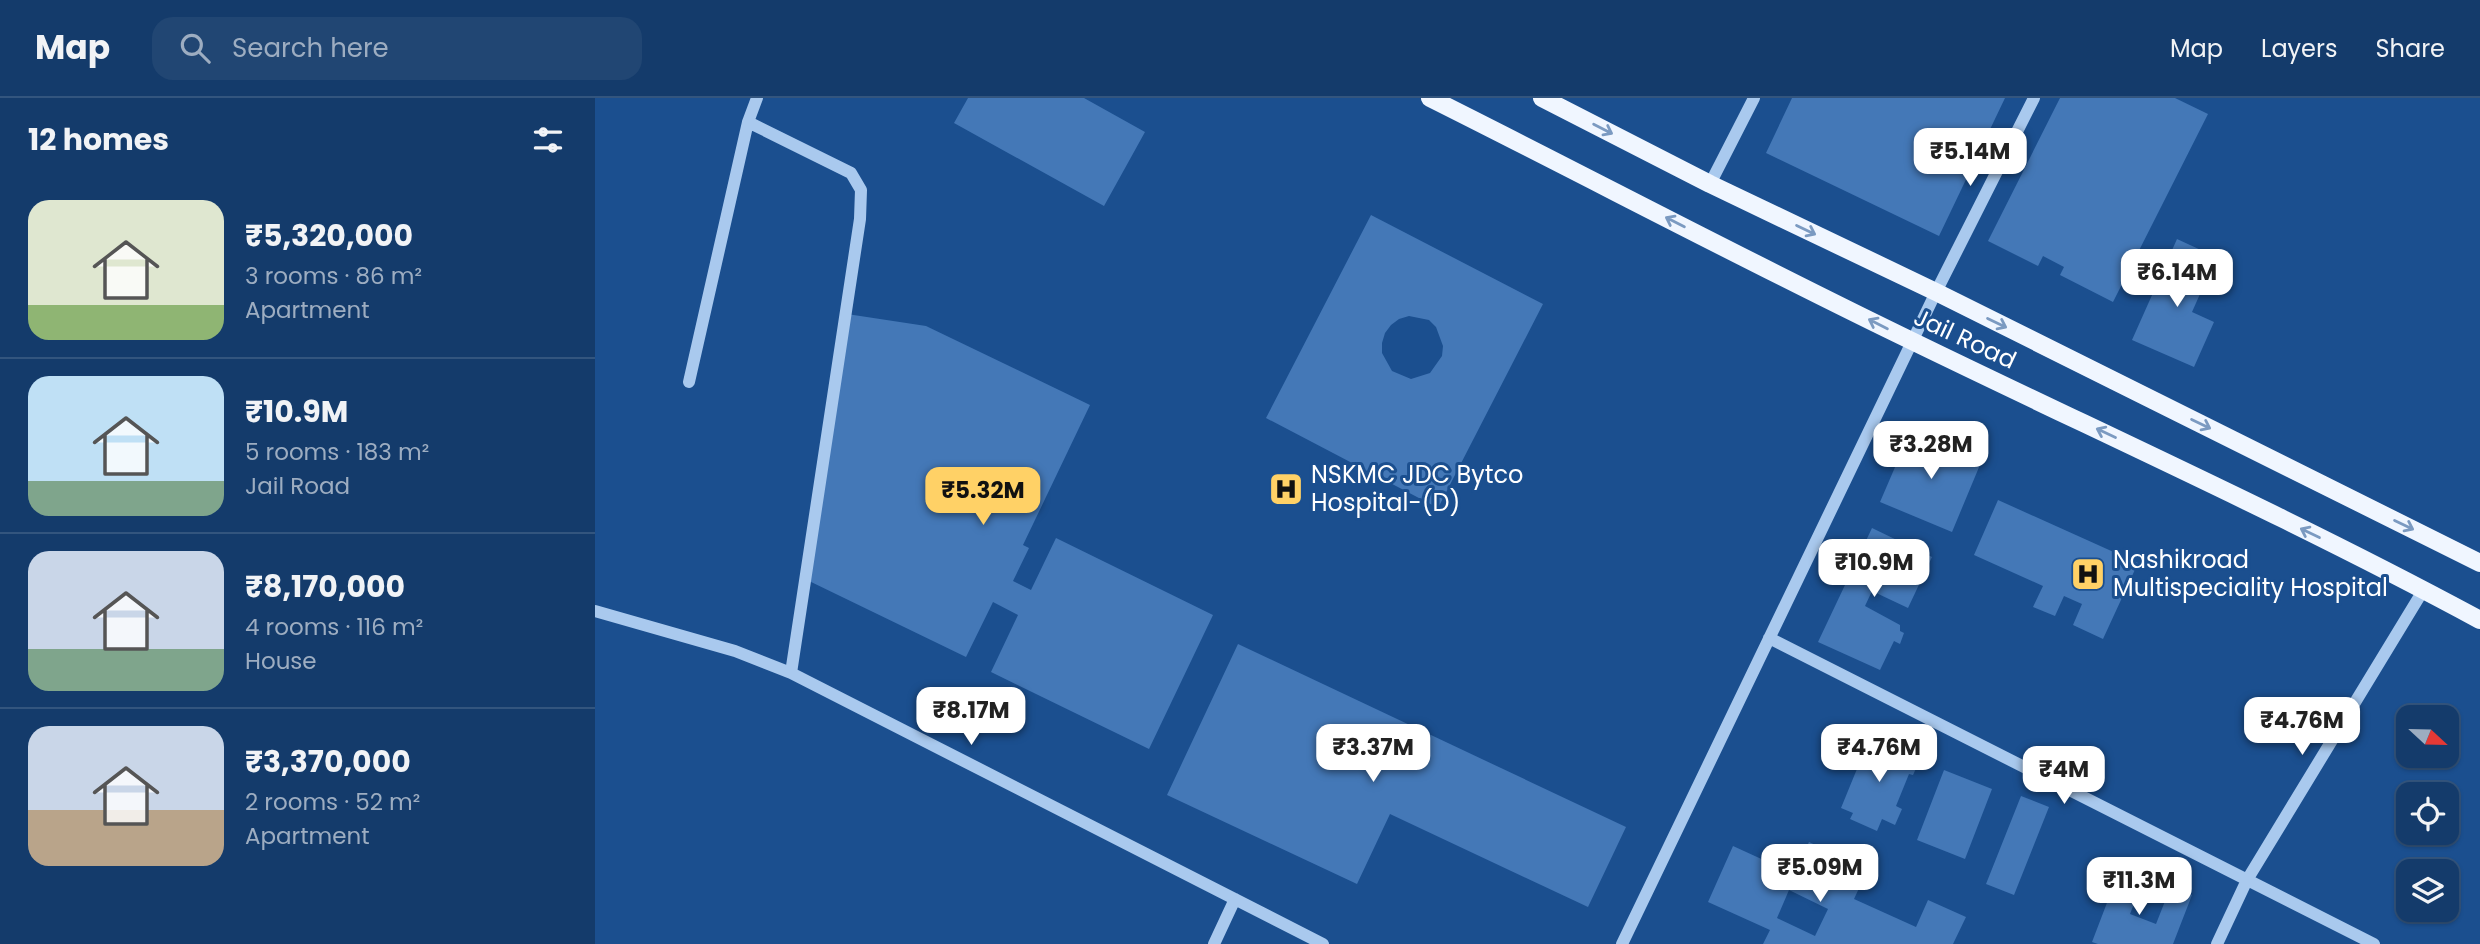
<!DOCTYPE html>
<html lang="en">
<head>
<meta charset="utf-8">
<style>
	:root { --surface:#143b6b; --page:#214673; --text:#f1f3f6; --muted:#9dadc1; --line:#33557e; --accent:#ffd166 }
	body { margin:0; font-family:Poppins,sans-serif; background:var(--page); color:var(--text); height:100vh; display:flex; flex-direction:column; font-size:26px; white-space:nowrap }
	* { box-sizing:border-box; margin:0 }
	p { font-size:23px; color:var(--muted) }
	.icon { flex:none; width:38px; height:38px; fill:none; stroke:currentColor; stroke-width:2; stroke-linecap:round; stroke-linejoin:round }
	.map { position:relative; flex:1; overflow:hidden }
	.panel { display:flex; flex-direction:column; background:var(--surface); width:595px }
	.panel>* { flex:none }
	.needle { width:46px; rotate:112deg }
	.controls { position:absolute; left:1801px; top:607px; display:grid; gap:14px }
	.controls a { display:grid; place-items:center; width:63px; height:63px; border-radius:14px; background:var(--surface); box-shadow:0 2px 5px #0004,0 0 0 2px var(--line); font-size:35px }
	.price { position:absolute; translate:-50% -60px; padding:0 16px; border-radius:14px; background:#fff; color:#222; font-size:23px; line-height:46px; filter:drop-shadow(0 2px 4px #0008) }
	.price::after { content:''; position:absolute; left:50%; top:42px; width:21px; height:16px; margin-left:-10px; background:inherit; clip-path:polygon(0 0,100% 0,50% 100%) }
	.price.selected { background:var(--accent); color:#111 }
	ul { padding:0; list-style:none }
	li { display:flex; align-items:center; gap:21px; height:175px; padding:0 28px }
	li+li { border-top:2px solid var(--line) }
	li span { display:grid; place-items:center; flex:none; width:196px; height:140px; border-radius:21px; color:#555 }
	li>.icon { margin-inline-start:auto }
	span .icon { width:84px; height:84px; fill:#fffc; stroke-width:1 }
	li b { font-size:30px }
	h2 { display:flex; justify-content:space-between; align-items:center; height:84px; padding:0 28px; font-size:30px }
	header { display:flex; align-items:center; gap:42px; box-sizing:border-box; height:98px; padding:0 35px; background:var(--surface); border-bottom:2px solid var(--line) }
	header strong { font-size:33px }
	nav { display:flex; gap:38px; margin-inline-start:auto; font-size:24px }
	.search { width:490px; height:63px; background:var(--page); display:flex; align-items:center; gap:18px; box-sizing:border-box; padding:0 24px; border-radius:21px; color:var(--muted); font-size:26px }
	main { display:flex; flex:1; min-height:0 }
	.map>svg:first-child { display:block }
	.building { fill:#4478b7; fill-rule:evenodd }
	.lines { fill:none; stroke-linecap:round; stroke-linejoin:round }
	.minor { stroke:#a9c9ee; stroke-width:12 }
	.major { stroke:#f0f6ff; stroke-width:18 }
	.oneway { stroke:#7b9ac1 }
	.labels { text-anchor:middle; stroke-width:6; stroke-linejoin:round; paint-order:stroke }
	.street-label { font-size:24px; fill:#fff; stroke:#1b4f8f }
	.poi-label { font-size:24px; fill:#fff; stroke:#1b4f8f; text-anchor:start }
</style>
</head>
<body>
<header>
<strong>Map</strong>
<div class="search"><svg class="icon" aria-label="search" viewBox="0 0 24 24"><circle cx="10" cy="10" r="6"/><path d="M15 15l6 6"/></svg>Search here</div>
<nav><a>Map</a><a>Layers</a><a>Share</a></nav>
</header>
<main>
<section class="panel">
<h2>12 homes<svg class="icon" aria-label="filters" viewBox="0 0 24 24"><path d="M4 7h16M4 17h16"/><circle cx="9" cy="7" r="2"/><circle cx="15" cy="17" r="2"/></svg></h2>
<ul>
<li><span style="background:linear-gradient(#dfe7d0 75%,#8fb573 0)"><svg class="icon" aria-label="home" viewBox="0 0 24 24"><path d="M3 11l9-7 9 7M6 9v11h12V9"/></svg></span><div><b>₹5,320,000</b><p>3 rooms · 86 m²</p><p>Apartment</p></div></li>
<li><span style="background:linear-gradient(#bfe0f5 75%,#7fa58c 0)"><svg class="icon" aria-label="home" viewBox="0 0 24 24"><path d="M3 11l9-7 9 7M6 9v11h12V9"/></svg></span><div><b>₹10.9M</b><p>5 rooms · 183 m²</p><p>Jail Road</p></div></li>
<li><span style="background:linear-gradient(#c9d6e8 70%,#7fa58c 0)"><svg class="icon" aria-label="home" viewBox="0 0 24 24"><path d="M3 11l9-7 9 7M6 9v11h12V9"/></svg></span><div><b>₹8,170,000</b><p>4 rooms · 116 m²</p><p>House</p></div></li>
<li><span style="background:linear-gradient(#c9d6e8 60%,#b9a48a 0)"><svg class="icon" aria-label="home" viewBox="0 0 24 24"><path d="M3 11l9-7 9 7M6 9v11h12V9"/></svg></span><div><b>₹3,370,000</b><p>2 rooms · 52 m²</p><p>Apartment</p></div></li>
</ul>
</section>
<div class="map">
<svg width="1885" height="846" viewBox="0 0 1885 846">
	<rect width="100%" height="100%" fill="#1b4f8f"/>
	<path class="building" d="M373 0H489L550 34 509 108 359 25Z
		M1197 0H1410L1344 138 1171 55Z
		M1465 0H1580L1613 16 1518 204 1465 177 1469 169 1448 158 1443 168 1393 143Z
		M776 117 948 206 843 410 671 320ZM814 218 834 222 841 229 848 248 847 258 835 275 816 281 797 273 787 255V245L790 235 796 227 804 221Z
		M1582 141 1608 153 1600 171 1613 178 1597 214 1619 224 1599 269 1537 242Z
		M252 216 331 228 495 307 428 447 434 450 418 483 436 492 461 440 618 517 554 651 396 574 423 517 398 504 371 559 212 482Z
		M1316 332 1387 362 1357 434 1285 404Z
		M1403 402 1543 465 1508 541 1478 527 1487 506 1469 498 1460 518 1438 509 1448 488 1379 457Z
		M1277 430 1337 459 1313 510 1277 493 1270 508 1305 527V533L1309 535 1305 546 1299 543 1285 572 1223 544Z
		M643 546 1031 729 993 809 795 716 762 786 572 697Z
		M1290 637 1314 647 1308 658 1324 664 1318 677 1314 676 1301 708 1307 711 1300 727 1287 721 1282 733 1255 721 1258 715 1246 710 1273 644 1285 649Z
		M1349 672 1397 691 1370 761 1322 742Z
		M1426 698 1454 709 1419 797 1391 786Z
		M1214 744 1273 771 1259 801 1321 829 1333 802 1371 819 1358 846H1168L1175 832 1113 804 1138 748 1199 776ZM1194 792 1233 811 1220 838 1182 820Z
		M1523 776 1547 785 1535 816 1561 826 1576 788 1597 797 1578 846H1503L1497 844Z"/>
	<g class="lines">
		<path class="minor" d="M153 24 256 75 266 92 265 121 196 575
			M1115 86 1159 0
			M94 284 153 24 162 0
			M0 513 140 553 196 575 728 846
			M1174 540 1779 846
			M619 846 640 801
			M1027 846 1341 194 1439 0
			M1622 846 1652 782 1829 491"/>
		<path class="major" d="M835 0C997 81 1157 166 1319 244 1508 336 1700 422 1885 522
			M947 0 1115 86 1341 194 1885 465"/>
	</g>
	<defs><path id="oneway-shaft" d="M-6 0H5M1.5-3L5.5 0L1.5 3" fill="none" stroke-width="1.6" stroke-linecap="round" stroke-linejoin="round" transform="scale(1.75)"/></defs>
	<g class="oneway">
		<use href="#oneway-shaft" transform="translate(1008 31) rotate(27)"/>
		<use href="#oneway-shaft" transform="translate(1080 124) rotate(-153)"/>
		<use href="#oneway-shaft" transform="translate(1211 132) rotate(26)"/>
		<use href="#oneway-shaft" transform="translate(1402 225) rotate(26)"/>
		<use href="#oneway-shaft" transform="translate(1283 226) rotate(-153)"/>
		<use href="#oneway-shaft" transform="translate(1606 326) rotate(26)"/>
		<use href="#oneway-shaft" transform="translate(1511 335) rotate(-155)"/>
		<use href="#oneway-shaft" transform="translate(1809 427) rotate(26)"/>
		<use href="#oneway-shaft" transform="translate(1715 435) rotate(-154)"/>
	</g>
	<defs>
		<g id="hospital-square" transform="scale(1.75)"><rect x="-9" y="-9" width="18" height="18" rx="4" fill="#ffd166" stroke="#1b4f8f"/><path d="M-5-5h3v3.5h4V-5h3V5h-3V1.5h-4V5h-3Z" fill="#111"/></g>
	</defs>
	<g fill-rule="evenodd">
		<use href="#hospital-square" x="691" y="391"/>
		<use href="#hospital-square" x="1493" y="476"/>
	</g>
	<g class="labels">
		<g class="street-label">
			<text transform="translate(1370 241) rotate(25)" y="8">Jail Road</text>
		</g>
		<g class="poi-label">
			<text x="716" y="385">NSKMC JDC Bytco<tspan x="716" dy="28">Hospital-(D)</tspan></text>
			<text x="1518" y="470">Nashikroad<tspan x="1518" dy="28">Multispeciality Hospital</tspan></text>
		</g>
	</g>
</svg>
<div class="controls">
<a><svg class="needle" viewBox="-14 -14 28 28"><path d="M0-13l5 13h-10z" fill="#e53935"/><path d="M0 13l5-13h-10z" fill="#9dadc1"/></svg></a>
<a><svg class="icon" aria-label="locate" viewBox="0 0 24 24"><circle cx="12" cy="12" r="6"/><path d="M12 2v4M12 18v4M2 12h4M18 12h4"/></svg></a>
<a><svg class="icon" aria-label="layers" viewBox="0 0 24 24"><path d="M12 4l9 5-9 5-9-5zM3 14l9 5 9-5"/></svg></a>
</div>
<b class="price" style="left:1375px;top:90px">₹5.14M</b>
<b class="price" style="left:1582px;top:211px">₹6.14M</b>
<b class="price" style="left:1336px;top:383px">₹3.28M</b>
<b class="price selected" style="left:388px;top:429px">₹5.32M</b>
<b class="price" style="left:1279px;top:501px">₹10.9M</b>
<b class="price" style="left:376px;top:649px">₹8.17M</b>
<b class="price" style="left:1707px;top:659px">₹4.76M</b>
<b class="price" style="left:778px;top:686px">₹3.37M</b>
<b class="price" style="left:1284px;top:686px">₹4.76M</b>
<b class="price" style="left:1469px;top:708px">₹4M</b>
<b class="price" style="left:1225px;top:806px">₹5.09M</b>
<b class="price" style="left:1544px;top:819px">₹11.3M</b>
</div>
</main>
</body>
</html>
